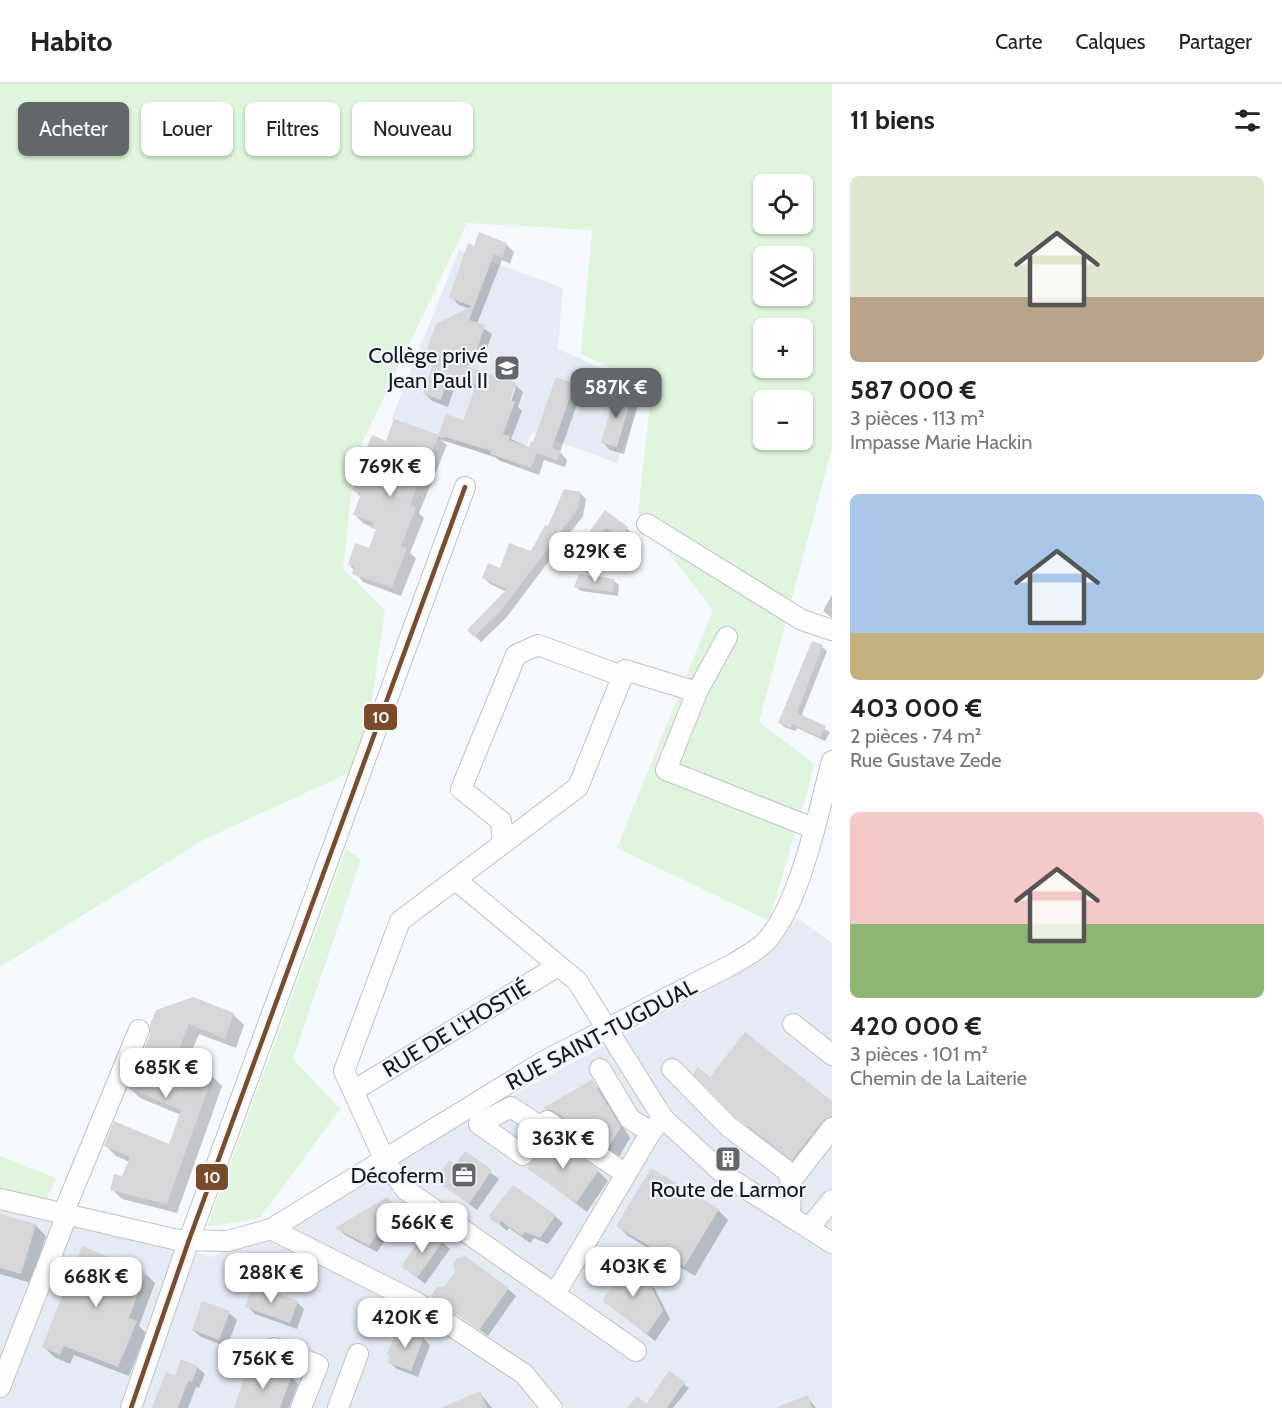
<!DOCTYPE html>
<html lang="fr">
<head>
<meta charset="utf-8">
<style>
	:root { --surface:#fff; --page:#f2f2f2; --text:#222; --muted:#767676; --line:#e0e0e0; --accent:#64676a }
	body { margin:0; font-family:Cabin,sans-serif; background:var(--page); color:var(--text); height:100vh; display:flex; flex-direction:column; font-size:22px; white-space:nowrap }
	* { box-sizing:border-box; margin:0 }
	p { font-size:20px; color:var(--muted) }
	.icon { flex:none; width:33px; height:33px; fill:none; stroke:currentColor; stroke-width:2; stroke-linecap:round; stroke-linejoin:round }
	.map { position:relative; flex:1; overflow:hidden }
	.side { display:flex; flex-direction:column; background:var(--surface); width:450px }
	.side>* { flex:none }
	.banner { position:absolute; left:18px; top:18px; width:570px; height:54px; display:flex; gap:12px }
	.buttons { position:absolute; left:753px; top:90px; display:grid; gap:12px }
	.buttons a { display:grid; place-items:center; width:60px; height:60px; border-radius:9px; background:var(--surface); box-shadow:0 2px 4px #0004; font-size:30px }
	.price { position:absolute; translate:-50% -51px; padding:0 14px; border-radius:12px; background:#fff; color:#222; font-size:20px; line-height:39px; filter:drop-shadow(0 2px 3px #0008) }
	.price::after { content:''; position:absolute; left:50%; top:36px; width:18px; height:14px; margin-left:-9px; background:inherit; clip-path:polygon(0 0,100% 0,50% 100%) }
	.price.current { background:var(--accent); color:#fff }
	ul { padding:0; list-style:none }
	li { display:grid; align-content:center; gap:12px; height:318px; padding:0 18px }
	li span { display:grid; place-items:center; height:186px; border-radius:9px; color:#555 }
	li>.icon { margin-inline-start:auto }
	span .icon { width:108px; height:108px; fill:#fffc; stroke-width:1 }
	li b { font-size:26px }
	h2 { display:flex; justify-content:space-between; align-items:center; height:72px; padding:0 18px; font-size:26px }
	.tag { padding:0 21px; border-radius:9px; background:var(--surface); box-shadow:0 2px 4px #0004; font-size:21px; line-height:54px }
	.tag.current { background:var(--accent); color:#fff }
	header { display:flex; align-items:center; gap:36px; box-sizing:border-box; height:84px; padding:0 30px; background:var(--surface); border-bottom:2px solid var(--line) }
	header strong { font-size:28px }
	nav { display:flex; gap:33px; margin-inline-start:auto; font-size:21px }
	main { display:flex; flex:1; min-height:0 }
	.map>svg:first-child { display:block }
	.built { fill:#e4ebf4 }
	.green { fill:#dff5dd; fill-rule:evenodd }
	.shadow { fill:#0003; fill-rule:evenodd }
	.building { fill:#d7d6d8 }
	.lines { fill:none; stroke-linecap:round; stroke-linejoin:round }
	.minor-casing { stroke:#c0c3c6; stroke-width:22 }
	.minor { stroke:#fefeff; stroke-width:20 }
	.bus-1-casing { stroke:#f2f7ff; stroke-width:9 }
	.bus-1 { stroke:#7a4b2a; stroke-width:4.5 }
	.labels { text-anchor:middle; stroke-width:4.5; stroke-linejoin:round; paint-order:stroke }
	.poi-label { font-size:22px; fill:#16191c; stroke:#f2f7ff; text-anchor:end }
	.street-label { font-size:22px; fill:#16191c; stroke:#f2f7ff }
	.line-badge { stroke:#f2f7ff; stroke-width:2 }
	.badge-label { font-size:16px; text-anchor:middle; font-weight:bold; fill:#fff }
</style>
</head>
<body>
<header>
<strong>Habito</strong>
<nav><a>Carte</a><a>Calques</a><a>Partager</a></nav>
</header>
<main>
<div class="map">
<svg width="832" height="1324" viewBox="0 0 832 1324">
	<rect width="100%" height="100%" fill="#f5f8fc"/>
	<path class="built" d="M459 166 563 204 558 265 646 304 617 379 532 348 519 383 391 336Z
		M797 834 832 859V1324H0V1121L212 1173 750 883Z"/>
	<path class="green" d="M0 0H832V364L759 638 815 680 769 837 617 764 713 526 638 429 652 303 581 270 592 146 467 139 355 374 343 485 385 526 362 683 203 756 0 883ZM764 100H802V140H764ZM764 172H802V212H764ZM764 244H802V284H764ZM764 316H802V356H764Z
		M346 765 361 775 293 975 340 1025 260 1134 207 1143Z
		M0 1072 56 1094 46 1116 0 1105Z"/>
	<path class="shadow" d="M480 150 507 161 514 168 510 180 502 176 477 240 492 250 484 273 465 283 515 301 523 308 518 323 522 327 511 355 530 364 578 302 586 310 582 321 577 320 560 368 567 376 565 383 544 376 539 391 500 377 495 373 441 356 447 361 419 429 424 434 410 469 416 474 401 512 363 498 349 480 370 466 377 446 363 439 354 430 361 413 354 406 369 374 366 370 387 359 395 337 444 354 440 350 464 338 476 305 456 299 448 323 432 317 424 309 437 272 429 264 470 225 459 221 451 213ZM513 303H516L509 324 506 323Z
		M631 312 638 320 624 370 610 366 602 358Z
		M580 409 586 415 583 432 506 534 481 558 469 546 507 508 490 500 484 494 531 469 548 444Z
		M606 428 635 451 629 460 614 450 588 489 579 482Z
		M614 497 619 501 618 512 581 507 576 503Z
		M832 511V534L823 527Z
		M822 563 827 567 801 633 830 648 825 657 797 644 796 647 784 643 780 639Z
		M193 914 234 931 244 941 236 964 199 950 186 981 212 992 222 1002 177 1129 122 1115 112 1105 123 1094 129 1078 116 1072 106 1062H170L181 1031 140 1014 130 1004Z
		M695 990 710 995 832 1019V1048L803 1085 749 1044Z
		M592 998 602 1008 630 1054 619 1073 565 1037 555 1034 546 1024Z
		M465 1069 499 1095 477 1126 437 1096 455 1083Z
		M529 1084 598 1087 608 1097 587 1128Z
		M394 1122 403 1132 377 1168 345 1151 338 1144Z
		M718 1126 728 1136 695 1192 628 1152 618 1142Z
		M0 1131 36 1142 46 1152 31 1199 0 1190Z
		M555 1132 563 1139 548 1160 534 1154 530 1159 509 1144 507 1147 492 1134Z
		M442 1158 450 1165 425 1200 403 1182Z
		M145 1189 155 1199 139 1242 146 1249 129 1292 74 1271 70 1280 54 1273 44 1263Z
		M611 1193 647 1197 655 1205 670 1235 655 1257 604 1216 616 1198Z
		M508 1205 516 1212 488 1252 433 1211Z
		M297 1218 304 1225 297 1245 255 1230 247 1222Z
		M229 1229 237 1236 227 1263 201 1253 193 1246Z
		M423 1254 430 1261 418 1293 397 1285 389 1278Z
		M197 1283 205 1290 199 1304 196 1303 188 1324H154L176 1294Z
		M670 1289 689 1304 673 1324H629L647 1322Z
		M291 1292 298 1300 289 1324H235Z
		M480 1309 492 1324H447Z
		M807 1313 816 1324H778Z"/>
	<path class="building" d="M479 148 507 159 502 173 494 170 469 236 485 241 477 266 454 278 516 299 510 316 515 318 503 350 510 352 509 356 529 363 531 357 533 358 556 293 579 301 574 315 570 313 552 364 561 367 557 376 537 369 531 384 490 370 491 367 438 351 446 330 463 336 476 301 449 292 441 316 423 310 437 268 427 265 436 240 472 222 449 214 468 159 474 162Z
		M616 306 632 311 617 363 601 359Z
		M394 335 439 351 410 421 416 424 401 462 407 464 392 504 352 490 354 483 348 481 355 459 369 464 376 445 372 444 374 439 353 431 361 410 352 406 368 372 364 370 372 351 386 357Z
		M564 405 581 408 578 425 500 528 474 553 467 546 507 505 482 494 488 479 500 484 509 459 531 467 545 441 548 442Z
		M605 426 628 443 621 454 606 444 580 483 570 475Z
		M579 490 615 495 613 508 574 503Z
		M812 557 823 561 797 629 826 642 820 653 792 640 791 644 778 639Z
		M193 913 234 929 225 955 189 940 175 975 213 990 167 1120 110 1106 114 1090 122 1092 130 1073 104 1062 114 1037 169 1060 181 1026 128 1004 150 951V941L156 926Z
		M745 948 832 1017V1032L823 1037 792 1076 737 1034 693 990 698 983 710 993Z
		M592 996 621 1043 608 1064 554 1027 543 1024Z
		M550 1053 599 1086 576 1119 527 1084Z
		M465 1067 492 1086 469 1120 435 1096 449 1076 455 1081Z
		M651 1084 719 1125 684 1183 616 1142Z
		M513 1101 556 1131 540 1154 525 1148 522 1152 501 1137 499 1141 490 1135 489 1131Z
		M387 1113 396 1123 369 1162 335 1144Z
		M0 1130 36 1140 21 1190 0 1184Z
		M427 1145 443 1157 417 1194 401 1182Z
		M82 1162 146 1188 129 1234 137 1237 118 1283 64 1262 60 1271 42 1263Z
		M465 1172 509 1204 479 1246 431 1212 437 1203 445 1202 455 1188 453 1180 457 1174Z
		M620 1177 648 1196 663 1227 647 1250 602 1217 615 1197 609 1193Z
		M253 1200 298 1217 290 1239 245 1223Z
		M202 1217 230 1227 219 1256 192 1246Z
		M400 1244 424 1253 411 1287 388 1279 390 1271 387 1270 394 1252 397 1253Z
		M181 1275 198 1282 192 1298 188 1297 178 1324H152L166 1288 175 1292Z
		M267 1282 292 1291 280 1324H234L247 1286 264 1292Z
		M669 1287 685 1298 667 1324H627L637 1312 646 1320Z
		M480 1307 487 1324H441Z
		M808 1311 812 1324H777V1323Z"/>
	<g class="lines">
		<g class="minor-casing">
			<path id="minor" d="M647 440 802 536 832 546
				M697 608 727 553
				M503 760 501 737 461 705 516 571 538 561 622 592
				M456 796 577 897 663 1034 726 1092 832 1159
				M793 940 832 971
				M600 985 630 1035 651 1048
				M672 985 729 1043 787 1087 791 1097 790 1132
				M353 1007 558 882
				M542 1044 511 1023 479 1040 523 1071 547 1037 626 1090
				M791 1097 832 1044
				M0 1115 178 1156 228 1157 271 1145 546 976 735 879C744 873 754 868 762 861 799 828 819 725 832 677
				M63 1130 139 946
				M810 1143 832 1116
				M271 1145 416 1218 524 1290 552 1324
				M555 1210 651 1048 663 1034
				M274 1264 318 1281 301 1324
				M636 1267 406 1106 386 1079 344 987 400 837 578 703 625 586 697 608 666 686 813 744
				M0 1303 67 1131
				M131 1324 189 1156 465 403
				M338 1324 358 1270"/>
		</g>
		<use href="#minor" class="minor"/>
		<g class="bus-1-casing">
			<path id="bus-1" d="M131 1324 189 1156 465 403"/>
		</g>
		<use href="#bus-1" class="bus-1"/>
	</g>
	<defs>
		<g id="school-square" transform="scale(1.35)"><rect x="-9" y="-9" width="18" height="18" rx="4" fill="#64676a" stroke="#f2f7ff"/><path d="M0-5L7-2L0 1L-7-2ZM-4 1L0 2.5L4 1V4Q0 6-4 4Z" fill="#fff"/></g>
		<g id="building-square" transform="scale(1.35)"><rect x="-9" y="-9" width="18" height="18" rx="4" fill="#64676a" stroke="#f2f7ff"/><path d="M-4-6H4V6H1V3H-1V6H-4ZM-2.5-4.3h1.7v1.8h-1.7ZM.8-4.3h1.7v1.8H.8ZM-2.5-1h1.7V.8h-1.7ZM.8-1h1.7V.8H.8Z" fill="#fff"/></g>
		<g id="office-square" transform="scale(1.35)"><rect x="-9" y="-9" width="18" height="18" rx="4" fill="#64676a" stroke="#f2f7ff"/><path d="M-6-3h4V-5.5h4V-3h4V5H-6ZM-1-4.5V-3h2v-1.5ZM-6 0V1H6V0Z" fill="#fff"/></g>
	</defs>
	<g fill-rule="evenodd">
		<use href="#school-square" x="507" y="284"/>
		<use href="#building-square" x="728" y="1075"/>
		<use href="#office-square" x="464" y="1091"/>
	</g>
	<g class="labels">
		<g class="poi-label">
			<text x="488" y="279">Collège privé<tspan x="488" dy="25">Jean Paul II</tspan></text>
			<text x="444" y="1099">Décoferm</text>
			<text x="728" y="1113" text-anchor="middle">Route de Larmor</text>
		</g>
		<g class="street-label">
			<text transform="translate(456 944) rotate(-31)" y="8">RUE DE L'HOSTIÉ</text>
			<text transform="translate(601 950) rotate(-28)" y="8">RUE SAINT-TUGDUAL</text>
		</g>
	</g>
	<g class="line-badge">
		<rect x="363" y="619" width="35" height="28" rx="6" fill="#7a4b2a"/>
		<rect x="195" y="1079" width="34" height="28" rx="6" fill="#7a4b2a"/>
	</g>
	<g class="badge-label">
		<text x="381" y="639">10</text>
		<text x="212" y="1099">10</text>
	</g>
</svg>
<div class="buttons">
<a><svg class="icon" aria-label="locate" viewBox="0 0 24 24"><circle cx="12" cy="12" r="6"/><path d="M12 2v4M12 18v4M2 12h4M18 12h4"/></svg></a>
<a><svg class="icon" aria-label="layers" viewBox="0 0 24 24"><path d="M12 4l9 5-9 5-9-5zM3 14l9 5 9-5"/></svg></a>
<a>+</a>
<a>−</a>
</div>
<b class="price current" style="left:616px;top:335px">587K €</b>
<b class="price" style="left:390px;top:414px">769K €</b>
<b class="price" style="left:595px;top:499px">829K €</b>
<b class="price" style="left:166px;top:1015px">685K €</b>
<b class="price" style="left:563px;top:1086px">363K €</b>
<b class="price" style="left:422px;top:1170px">566K €</b>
<b class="price" style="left:633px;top:1214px">403K €</b>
<b class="price" style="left:271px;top:1220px">288K €</b>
<b class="price" style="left:96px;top:1224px">668K €</b>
<b class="price" style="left:405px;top:1265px">420K €</b>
<b class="price" style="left:263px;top:1306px">756K €</b>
<div class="banner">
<a class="tag current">Acheter</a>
<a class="tag">Louer</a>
<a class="tag">Filtres</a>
<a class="tag">Nouveau</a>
</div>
</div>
<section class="side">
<h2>11 biens<svg class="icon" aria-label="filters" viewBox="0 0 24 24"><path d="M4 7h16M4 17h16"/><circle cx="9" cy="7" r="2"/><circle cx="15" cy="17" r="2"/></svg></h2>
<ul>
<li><span style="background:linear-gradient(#dfe7d0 65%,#b9a48a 0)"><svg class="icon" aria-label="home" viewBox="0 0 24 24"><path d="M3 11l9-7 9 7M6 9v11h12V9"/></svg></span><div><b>587 000 €</b><p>3 pièces · 113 m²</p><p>Impasse Marie Hackin</p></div></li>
<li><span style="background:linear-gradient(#a9c7e8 75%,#c2b280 0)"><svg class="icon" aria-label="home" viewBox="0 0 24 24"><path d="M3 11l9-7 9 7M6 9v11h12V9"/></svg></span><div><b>403 000 €</b><p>2 pièces · 74 m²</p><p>Rue Gustave Zede</p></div></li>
<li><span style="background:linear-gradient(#f6c9c9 60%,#8fb573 0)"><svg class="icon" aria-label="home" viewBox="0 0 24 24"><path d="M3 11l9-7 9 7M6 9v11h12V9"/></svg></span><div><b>420 000 €</b><p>3 pièces · 101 m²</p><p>Chemin de la Laiterie</p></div></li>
</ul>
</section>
</main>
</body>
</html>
